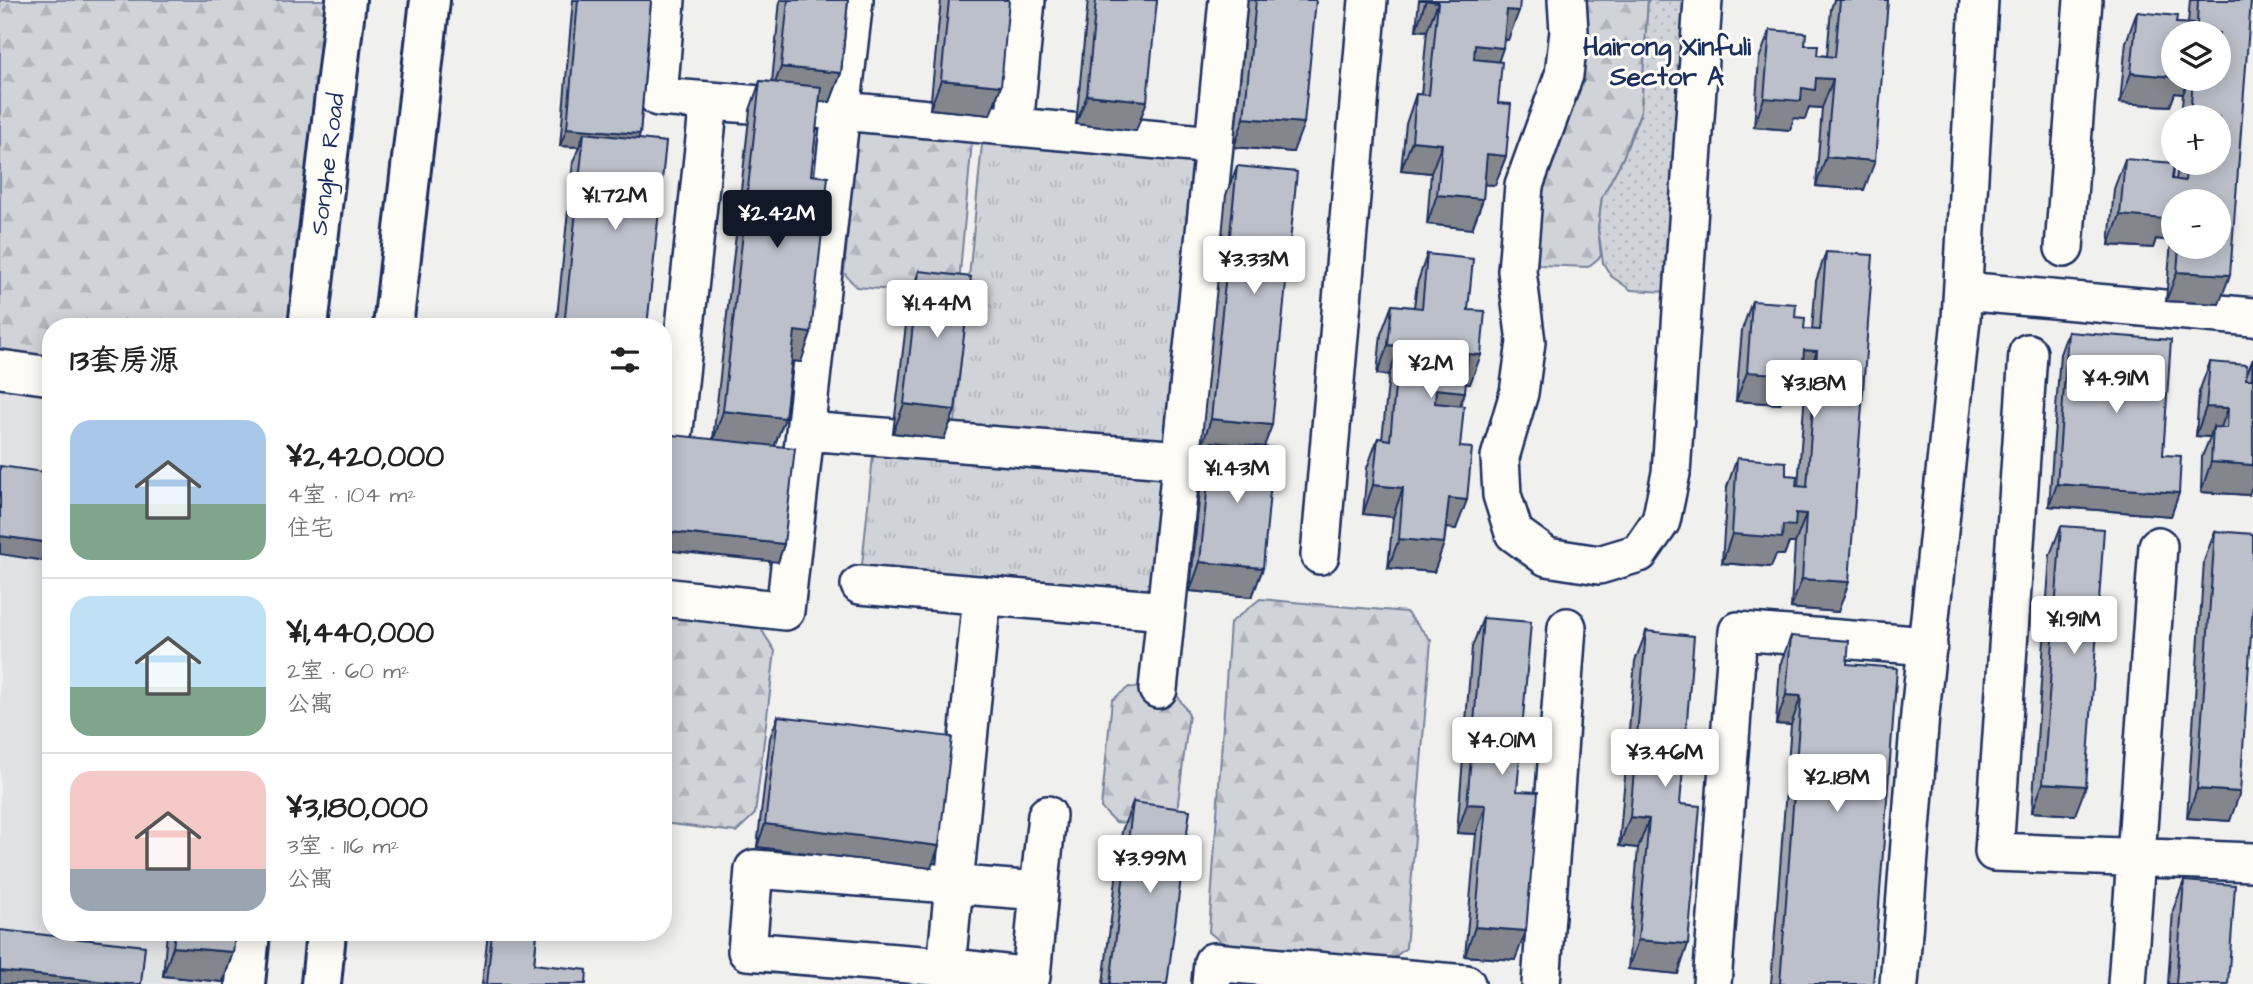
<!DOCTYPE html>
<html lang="zh">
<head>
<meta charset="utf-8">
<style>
	:root { --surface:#fff; --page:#f6f6f6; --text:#222; --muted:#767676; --line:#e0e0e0; --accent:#111827 }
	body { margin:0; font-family:"Architects Daughter","LXGW WenKai TC",sans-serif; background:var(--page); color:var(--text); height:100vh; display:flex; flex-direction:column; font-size:26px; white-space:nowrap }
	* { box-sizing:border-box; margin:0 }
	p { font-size:23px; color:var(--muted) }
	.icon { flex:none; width:38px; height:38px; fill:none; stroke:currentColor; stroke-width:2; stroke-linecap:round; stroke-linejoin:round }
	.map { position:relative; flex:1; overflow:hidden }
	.side { position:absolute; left:42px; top:318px; width:630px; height:623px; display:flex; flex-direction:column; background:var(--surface); border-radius:28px; box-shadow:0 4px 18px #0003 }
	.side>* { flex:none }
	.fabs { position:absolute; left:2161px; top:21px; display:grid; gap:14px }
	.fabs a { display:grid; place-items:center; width:70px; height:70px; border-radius:50%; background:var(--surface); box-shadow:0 4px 18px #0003; font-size:35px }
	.price { position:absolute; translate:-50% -60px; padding:0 16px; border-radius:7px; background:#fff; color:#222; font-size:23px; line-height:46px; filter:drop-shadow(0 2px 4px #0008) }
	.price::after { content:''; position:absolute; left:50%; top:42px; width:21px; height:16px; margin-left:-10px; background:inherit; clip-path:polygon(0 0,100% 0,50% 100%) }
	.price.selected { background:var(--accent); color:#fff }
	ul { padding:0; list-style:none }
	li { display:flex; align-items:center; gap:21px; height:175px; padding:0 28px }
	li+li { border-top:2px solid var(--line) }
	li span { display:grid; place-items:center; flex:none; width:196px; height:140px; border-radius:21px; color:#555 }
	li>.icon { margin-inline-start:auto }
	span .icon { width:84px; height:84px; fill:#fffc; stroke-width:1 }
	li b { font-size:30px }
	h2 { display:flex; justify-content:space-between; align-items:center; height:84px; padding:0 28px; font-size:30px }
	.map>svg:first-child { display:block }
	.built { fill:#e0e2e3 }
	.grass { fill:url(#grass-tufts); stroke:#76819b; stroke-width:2 }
	.forest { fill:url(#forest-firs); stroke:#76819b; stroke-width:2 }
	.park { fill:url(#park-dots); stroke:#76819b; stroke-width:2 }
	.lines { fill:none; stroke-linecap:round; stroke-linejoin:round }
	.minor-casing { stroke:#1b2f5e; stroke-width:42 }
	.major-casing { stroke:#1b2f5e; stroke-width:44 }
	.minor { stroke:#fdfcf7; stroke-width:37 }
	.major { stroke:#fdfcf7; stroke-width:38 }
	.wall { fill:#a1a5ae; stroke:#1b2f5e; stroke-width:2; fill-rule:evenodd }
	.shaded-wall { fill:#83868d; stroke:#1b2f5e; stroke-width:2 }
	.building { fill:#bbc0ca; stroke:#1b2f5e; stroke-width:2 }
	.labels { text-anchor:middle; stroke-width:6; stroke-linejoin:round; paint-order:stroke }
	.street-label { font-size:24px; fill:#1b2f5e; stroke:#fdfcf7 }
	.neighbourhood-label { font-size:26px; font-weight:bold; fill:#1b2f5e; stroke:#fdfcf7 }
</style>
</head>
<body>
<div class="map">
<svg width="2253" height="984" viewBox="0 0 2253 984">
	<defs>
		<pattern id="grass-tufts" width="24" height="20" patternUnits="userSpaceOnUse" patternTransform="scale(1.75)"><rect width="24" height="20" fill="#d0d3d8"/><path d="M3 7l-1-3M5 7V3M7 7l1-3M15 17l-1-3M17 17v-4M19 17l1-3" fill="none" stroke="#b2b5bc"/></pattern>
		<pattern id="forest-firs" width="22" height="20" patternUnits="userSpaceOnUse" patternTransform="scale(1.75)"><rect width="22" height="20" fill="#d0d3d8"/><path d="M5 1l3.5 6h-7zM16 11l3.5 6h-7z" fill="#b2b5bc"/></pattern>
		<pattern id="park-dots" width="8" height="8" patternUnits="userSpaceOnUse" patternTransform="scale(1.75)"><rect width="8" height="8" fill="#d0d3d8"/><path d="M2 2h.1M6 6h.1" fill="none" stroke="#b2b5bc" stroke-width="1.8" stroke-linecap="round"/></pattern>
	</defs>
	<rect width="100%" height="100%" fill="#f0f0ee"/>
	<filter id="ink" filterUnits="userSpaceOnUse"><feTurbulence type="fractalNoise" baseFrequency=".0143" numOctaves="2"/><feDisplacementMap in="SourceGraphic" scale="14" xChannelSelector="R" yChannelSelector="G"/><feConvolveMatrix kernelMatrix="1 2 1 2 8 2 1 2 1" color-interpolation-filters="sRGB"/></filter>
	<g filter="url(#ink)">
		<path class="built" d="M0 369 51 376V933H250L245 984H0Z"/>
		<path class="grass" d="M984 124 1214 145 1166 611 860 585 875 436 953 442Z"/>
		<path class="forest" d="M0 0H346L308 327H51V376L0 369Z
			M1585 0H1648L1641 110 1623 158 1602 197 1598 228 1601 256 1588 267 1540 265 1532 257 1535 210Z
			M857 129 972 141 959 283 946 294 856 287 844 273Z
			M1260 599 1406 612 1431 640 1406 948 1385 965 1232 951 1209 932 1230 623Z
			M663 615 759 626 775 651 755 814 736 832 663 823Z
			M1129 687 1175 692 1189 714 1177 811 1165 826 1115 822 1101 808 1112 700Z"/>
		<path class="park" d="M1648 0H1703L1684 293 1631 290 1611 276 1603 263 1598 228 1602 197 1623 158 1641 111Z"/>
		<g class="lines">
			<g class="minor-casing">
				<path id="minor" d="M666 0 658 97 841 111 854 0
					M1567 0 1569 31 1564 75 1524 185 1517 271 1526 342 1519 393 1500 457 1502 495 1514 533 1547 557 1599 565 1639 553 1661 521 1671 473 1703 0
					M1014 127 1026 0
					M1214 145 1228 0
					M2064 248 2083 0
					M1963 291 2253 317
					M2028 353 1994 852 2253 862
					M0 369 51 376
					M674 430 709 101
					M805 431 1181 460
					M1320 555 1368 0
					M860 585 1166 611
					M663 597 785 611 841 111 1214 145 1158 689
					M1039 891 1047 815
					M946 967 747 951 754 869 1039 891 1031 977 946 967 982 595
					M1211 984 1213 962 1466 984
					M1541 984 1567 627
					M1712 984 1738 631 1928 646
					M1899 984 1920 714 1961 319 1979 0
					M2127 984 2158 546"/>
			</g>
			<g class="major-casing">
				<path id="major" d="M308 327 346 0
					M393 327 430 0
					M245 984 250 933
					M321 984 326 933"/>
			</g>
			<use href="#minor" class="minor"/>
			<use href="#major" class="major"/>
		</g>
		<path class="wall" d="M573 0H651L640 134 638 139 647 327H556L573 162 579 147 560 146Z
			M780 0H848L841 73 830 102 819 101 811 175 801 362 791 361 775 446 784 544 778 562 713 439 750 110 760 81 772 82Z
			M941 0H1009L990 115 930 109Z
			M1088 0H1157L1136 131 1076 124Z
			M1248 0H1316L1293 152 1234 147Z
			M1419 0H1520L1508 40H1504L1498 62V103L1506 156 1495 185 1484 184 1483 199 1472 229 1427 224 1431 173 1401 170 1406 124 1416 94 1421 95 1427 31 1416 30Z
			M1834 0H1888L1864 190 1816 186 1822 108 1809 107 1805 119 1794 118 1790 130 1754 127 1759 59 1770 30 1805 45 1817 55 1827 56 1831 9Z
			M2190 0H2251L2219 304 2166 301 2171 241 2156 239 2153 248 2109 245 2114 189 2125 159 2172 179 2176 180 2178 163H2219V117H2181L2183 94 2175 93 2170 106 2120 103 2126 42 2137 12 2176 23 2188 24ZM2174 33 2219 79H2174ZM2174 201 2219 247H2174Z
			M1237 166 1264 447 1263 568 1252 597 1190 591 1202 471 1209 449 1201 448 1226 195Z
			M1826 252 1838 612 1791 608 1795 543H1789L1784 555H1776L1771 567 1722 563 1727 487 1737 458 1786 475 1796 486H1798L1806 380 1797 379 1793 393 1784 392 1780 404 1736 401 1742 330 1752 301 1795 317 1804 329 1812 330 1816 281Z
			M1427 254 1468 310 1470 384H1465V392L1460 405V447L1456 529 1446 528 1444 543 1434 572 1388 568 1393 517 1363 514 1367 468 1378 438 1382 439 1389 375 1377 374 1381 334 1392 305 1414 307 1417 284Z
			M919 271 955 410 944 439 893 433 909 300Z
			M2068 332 2163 455 2179 493 2171 516 2049 506 2060 354Z
			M2253 359 2249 495 2201 492 2202 457 2210 437 2196 436 2199 392 2210 362 2246 376Z
			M2061 526 2075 815 2032 812 2050 555Z
			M2215 531 2230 821 2187 818 2204 561Z
			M1483 618 1517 791 1515 960 1465 956 1476 834 1457 833 1472 647Z
			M1646 632 1680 804 1678 974 1628 969 1638 848 1619 846 1635 661Z
			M1791 636 1847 664 1873 984H1771L1791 725 1776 724 1780 665Z
			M778 716 931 868 757 847 770 738Z
			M1133 802 1167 984H1103L1122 831Z
			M2184 881 2228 984H2168L2173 910Z
			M167 933H235L233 952 223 982 163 976Z
			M488 933H537L534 964 586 984H482Z"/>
		<path class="shaded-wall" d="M1426 0 1438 2 1427 31 1416 30Z
			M1507 10 1519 11 1508 40 1496 39Z
			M1475 45 1503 48 1493 77 1464 74Z
			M781 67 841 73 830 102 770 96Z
			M2131 73 2174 77V79H2189L2183 94 2175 93 2170 106 2120 103Z
			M1816 78 1833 79 1822 108 1809 107 1805 119 1794 118 1790 130 1754 127 1764 98 1802 88Z
			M941 80 1001 86 990 115 930 109Z
			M1087 95 1147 101 1136 131 1076 124Z
			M1244 118 1304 123 1293 152 1234 147Z
			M567 128 640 134 633 152 584 133 579 147 560 146Z
			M1412 141 1442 144 1431 173 1401 170Z
			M1487 154 1506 156 1495 185 1476 184Z
			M1826 157 1875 161 1864 190 1816 186Z
			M1437 195 1483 199 1472 229 1427 224Z
			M2165 210 2174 211V234L2171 241 2156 239 2153 248 2109 245 2120 215Z
			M2177 272 2230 275 2219 304 2166 301Z
			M795 331 811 333 801 362 784 360Z
			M1388 345 1399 346 1389 375 1377 374Z
			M1804 350 1817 351 1806 380 1797 379 1793 393 1784 392 1780 404 1736 401 1747 372 1791 363Z
			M1468 354 1481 355 1470 384 1458 383Z
			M1436 389 1465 392 1454 421 1426 418Z
			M904 404 955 410 944 439 893 433Z
			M2206 407 2228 408 2217 438 2213 427 2210 437 2196 436Z
			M723 411 785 418 774 447 713 441Z
			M1211 419 1272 425 1261 455 1212 442 1209 449 1201 448Z
			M2211 462 2253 465V483L2249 495 2201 492Z
			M2057 484 2179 493 2171 516 2049 506Z
			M1373 485 1403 488 1393 517 1363 514Z
			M1449 498 1467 500 1456 529 1438 527Z
			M1796 513 1806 514 1795 543H1789L1784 555H1776L1771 567 1722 563 1732 534 1783 525Z
			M663 531 784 544 778 562 663 550Z
			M0 536 51 543V562L0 554Z
			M1399 539 1444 543 1434 572 1388 568Z
			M1200 562 1263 568 1252 597 1190 591Z
			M1802 579 1849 582 1838 612 1791 608Z
			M1786 695 1801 696 1791 725 1776 724Z
			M2043 783 2086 786 2075 815 2032 812Z
			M2197 789 2240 792 2230 821 2187 818Z
			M1467 804 1486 805 1476 834 1457 833Z
			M1630 817 1649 819 1638 848 1619 846Z
			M765 824 939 846 931 868 757 847Z
			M1475 927 1526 931 1515 960 1465 956Z
			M1638 940 1688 944 1678 974 1628 969Z
			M173 947 233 952 223 982 163 976Z
			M0 971 127 984H0Z"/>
		<path class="building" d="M578 0H651L640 134 567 128Z
			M788 0H848L841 73 781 67Z
			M949 0H1009L1001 86 941 80Z
			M1096 0H1157L1147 101 1087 95Z
			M1256 0H1316L1304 123 1244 118Z
			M1426 0H1520L1519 11 1507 10 1503 48 1475 45 1474 59 1502 62 1498 103 1511 104 1506 156 1487 154 1483 199 1437 195 1442 144 1412 141 1416 94 1429 95 1438 2Z
			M1840 0H1888L1875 161 1826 157 1833 79 1816 78 1815 90 1802 88 1801 101 1764 98 1770 30 1806 33 1805 45H1818L1817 55 1835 57Z
			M2198 0H2251L2230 275 2177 272 2179 247H2219V201H2174V211L2165 210 2164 219 2120 215 2125 159 2174 163 2172 179 2185 181 2186 163H2219V117H2190L2193 79H2219V33H2174V77L2131 73 2137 12 2177 16 2176 23 2197 24Z
			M760 81 821 87 811 175 828 177 811 333 795 331 785 418 723 411Z
			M584 133 666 142 647 327H564Z
			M1237 166 1297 172 1272 425 1211 419Z
			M1826 252 1873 255 1849 582 1802 579 1806 514 1796 513 1795 526 1783 525 1782 538 1732 534 1737 458 1786 462V475L1797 476 1796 486 1807 487 1817 351 1804 350 1803 364 1791 363 1790 375 1747 372 1752 301 1796 304 1795 317 1805 318 1804 329 1820 330Z
			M1427 254 1473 259 1468 310 1485 311 1481 355 1468 354 1465 392 1436 389 1435 403 1464 406 1460 447 1472 448 1467 500 1449 498 1444 543 1399 539 1403 488 1373 485 1378 438 1390 440 1399 346 1388 345 1392 305 1422 308Z
			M919 271 971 277 955 410 904 404Z
			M2068 332 2171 340 2163 455 2181 456 2179 493 2057 484Z
			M2253 359V465L2211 462 2213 427 2227 428 2228 408 2206 407 2210 362 2247 365 2246 379H2252Z
			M663 434 795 448 784 544 663 531Z
			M1212 442 1274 448 1263 568 1200 562Z
			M0 466 51 473V543L0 536Z
			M2061 526 2104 529 2086 786 2043 783Z
			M2215 531 2253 534V606L2240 792 2197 789Z
			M1483 618 1531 622 1517 791 1538 792 1526 931 1475 927 1486 805 1467 804Z
			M1646 631 1694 636 1680 804 1700 806 1688 944 1638 940 1649 819 1630 817Z
			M1791 636 1849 641 1847 664 1897 668 1873 984H1780L1801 696 1786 695Z
			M778 716 952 737 939 846 765 824Z
			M1133 802 1190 810 1167 984H1110Z
			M2184 881 2235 885 2228 984H2176Z
			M0 930 145 946 141 984H127L0 971Z
			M175 933H235L233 952 173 947Z
			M492 933H537L534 964 587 970 586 984H487Z"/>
	</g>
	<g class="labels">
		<g class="street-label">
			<text transform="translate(327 164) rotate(-83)" y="8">Songhe Road</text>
		</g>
		<g class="neighbourhood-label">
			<text x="1667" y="55">Hairong Xinfuli<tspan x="1667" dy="30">Sector A</tspan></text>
		</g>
	</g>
</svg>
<div class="fabs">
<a><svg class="icon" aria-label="layers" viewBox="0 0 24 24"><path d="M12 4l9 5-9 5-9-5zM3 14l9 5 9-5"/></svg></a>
<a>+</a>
<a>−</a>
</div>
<b class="price" style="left:615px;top:232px">¥1.72M</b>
<b class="price selected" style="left:777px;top:250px">¥2.42M</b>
<b class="price" style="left:1254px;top:296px">¥3.33M</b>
<b class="price" style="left:937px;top:340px">¥1.44M</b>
<b class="price" style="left:1431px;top:400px">¥2M</b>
<b class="price" style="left:2116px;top:415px">¥4.91M</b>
<b class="price" style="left:1814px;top:420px">¥3.18M</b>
<b class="price" style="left:1237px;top:505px">¥1.43M</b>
<b class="price" style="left:2074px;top:656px">¥1.91M</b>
<b class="price" style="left:1502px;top:777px">¥4.01M</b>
<b class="price" style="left:1665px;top:789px">¥3.46M</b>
<b class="price" style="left:1837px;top:814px">¥2.18M</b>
<b class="price" style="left:1150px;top:895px">¥3.99M</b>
<section class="side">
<h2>13套房源<svg class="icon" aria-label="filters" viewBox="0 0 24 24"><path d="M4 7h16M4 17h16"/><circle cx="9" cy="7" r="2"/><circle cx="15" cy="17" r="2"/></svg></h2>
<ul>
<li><span style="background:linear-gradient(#a9c7e8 60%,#7fa58c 0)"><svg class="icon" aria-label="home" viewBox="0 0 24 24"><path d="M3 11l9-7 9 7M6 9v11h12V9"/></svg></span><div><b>¥2,420,000</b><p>4室 · 104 m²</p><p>住宅</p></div></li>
<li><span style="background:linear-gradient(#bfe0f5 65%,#7fa58c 0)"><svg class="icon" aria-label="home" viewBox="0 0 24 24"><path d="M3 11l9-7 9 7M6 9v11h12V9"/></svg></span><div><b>¥1,440,000</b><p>2室 · 60 m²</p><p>公寓</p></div></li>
<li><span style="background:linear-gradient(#f6c9c9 70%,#9aa5b1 0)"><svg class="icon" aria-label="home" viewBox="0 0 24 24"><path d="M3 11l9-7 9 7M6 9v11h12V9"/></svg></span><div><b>¥3,180,000</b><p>3室 · 116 m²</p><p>公寓</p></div></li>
</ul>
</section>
</div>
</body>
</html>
